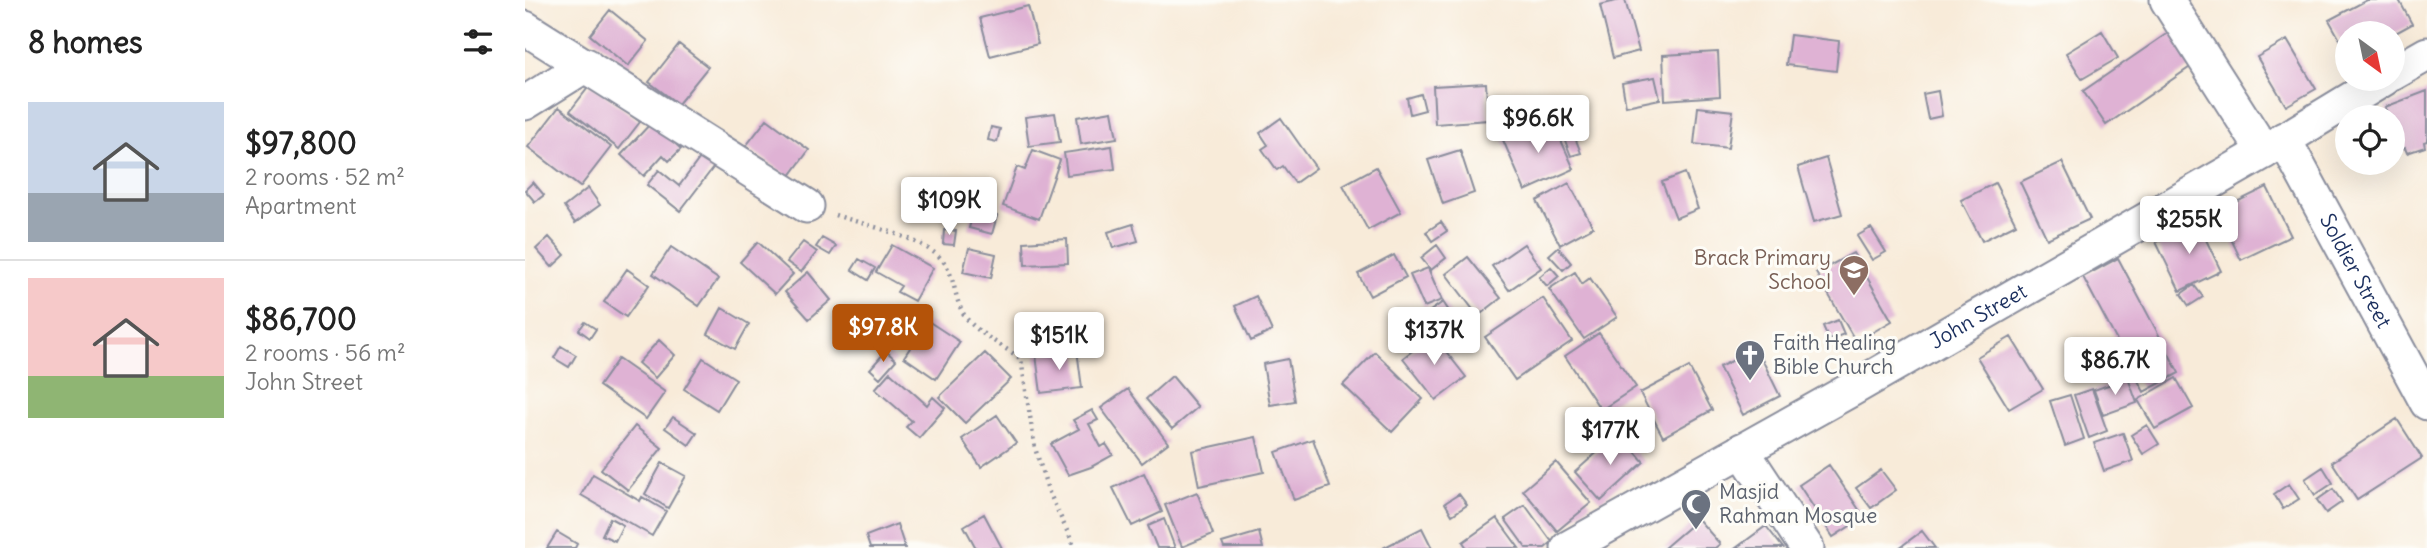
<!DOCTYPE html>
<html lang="en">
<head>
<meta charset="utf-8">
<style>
	:root { --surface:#fff; --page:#f6f6f6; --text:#222; --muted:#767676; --line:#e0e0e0; --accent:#b45309 }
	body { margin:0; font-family:Delius,sans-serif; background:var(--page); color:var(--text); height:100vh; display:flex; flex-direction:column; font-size:26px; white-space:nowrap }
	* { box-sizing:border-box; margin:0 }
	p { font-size:23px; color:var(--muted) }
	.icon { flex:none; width:38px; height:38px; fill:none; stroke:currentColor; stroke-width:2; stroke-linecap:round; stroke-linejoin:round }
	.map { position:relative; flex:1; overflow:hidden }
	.sheet { display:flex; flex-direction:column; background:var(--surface); width:525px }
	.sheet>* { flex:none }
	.needle { width:46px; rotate:147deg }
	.controls { position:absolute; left:1810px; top:21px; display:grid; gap:14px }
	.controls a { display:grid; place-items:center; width:70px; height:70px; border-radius:50%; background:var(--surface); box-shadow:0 7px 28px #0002; font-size:35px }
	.price { position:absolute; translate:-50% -60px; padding:0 16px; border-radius:7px; background:#fff; color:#222; font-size:23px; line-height:46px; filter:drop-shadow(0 2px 4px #0008) }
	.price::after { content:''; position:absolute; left:50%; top:42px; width:21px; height:16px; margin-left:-10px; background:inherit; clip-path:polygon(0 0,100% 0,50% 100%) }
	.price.on { background:var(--accent); color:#fff }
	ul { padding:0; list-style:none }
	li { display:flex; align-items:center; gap:21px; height:175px; padding:0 28px }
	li+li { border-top:2px solid var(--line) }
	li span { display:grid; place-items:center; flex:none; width:196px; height:140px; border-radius:0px; color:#555 }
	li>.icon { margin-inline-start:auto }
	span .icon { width:84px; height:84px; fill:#fffc; stroke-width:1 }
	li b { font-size:30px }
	h2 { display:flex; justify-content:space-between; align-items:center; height:84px; padding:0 28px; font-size:30px }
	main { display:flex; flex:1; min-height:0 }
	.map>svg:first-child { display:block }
	.building { fill:#dfb2d4 }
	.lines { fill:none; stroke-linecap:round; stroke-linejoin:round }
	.minor-casing { stroke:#8a8d9c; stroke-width:37 }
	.path { stroke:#8a8d9c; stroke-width:4.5; stroke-dasharray:2 5; stroke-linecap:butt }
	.minor { stroke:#fff; stroke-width:33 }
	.labels { text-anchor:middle; stroke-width:6; stroke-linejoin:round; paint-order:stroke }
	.education-label { font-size:21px; fill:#785e54; stroke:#fdfcf7; text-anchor:end }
	.street-label { font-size:21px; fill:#1b2f5e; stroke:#fdfcf7 }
	.worship-label { font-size:21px; fill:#5b616d; stroke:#fdfcf7; text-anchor:start }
</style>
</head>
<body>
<main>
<section class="sheet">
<h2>8 homes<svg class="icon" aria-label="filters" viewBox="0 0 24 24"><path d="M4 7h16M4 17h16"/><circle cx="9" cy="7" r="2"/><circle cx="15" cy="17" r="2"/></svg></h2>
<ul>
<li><span style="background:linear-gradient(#c9d6e8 65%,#9aa5b1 0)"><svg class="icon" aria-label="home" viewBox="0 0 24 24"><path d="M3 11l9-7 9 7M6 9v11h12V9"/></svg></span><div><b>$97,800</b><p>2 rooms · 52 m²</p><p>Apartment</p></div></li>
<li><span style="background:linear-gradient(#f6c9c9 70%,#8fb573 0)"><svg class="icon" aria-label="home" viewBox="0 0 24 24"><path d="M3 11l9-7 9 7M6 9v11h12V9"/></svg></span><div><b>$86,700</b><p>2 rooms · 56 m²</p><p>John Street</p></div></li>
</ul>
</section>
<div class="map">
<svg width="1902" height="548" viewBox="0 0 1902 548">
	<rect width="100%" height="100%" fill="#fdfcf7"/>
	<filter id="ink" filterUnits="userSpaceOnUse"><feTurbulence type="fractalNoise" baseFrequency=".0143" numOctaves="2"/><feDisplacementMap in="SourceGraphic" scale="14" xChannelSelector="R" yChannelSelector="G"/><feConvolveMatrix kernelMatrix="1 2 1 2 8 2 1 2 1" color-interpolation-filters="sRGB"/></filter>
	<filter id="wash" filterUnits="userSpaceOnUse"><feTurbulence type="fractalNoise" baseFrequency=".00686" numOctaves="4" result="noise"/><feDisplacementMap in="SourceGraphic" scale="28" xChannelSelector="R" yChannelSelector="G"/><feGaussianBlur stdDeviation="1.57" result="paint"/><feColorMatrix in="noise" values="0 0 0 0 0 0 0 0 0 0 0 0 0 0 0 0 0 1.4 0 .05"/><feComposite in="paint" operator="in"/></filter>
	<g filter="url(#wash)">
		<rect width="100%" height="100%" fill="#f8ebd9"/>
		<g id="blocks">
			<path class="building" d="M1095 0H1100L1114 51 1088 58 1075 5Z
				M1842 0H1874L1887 24 1867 35V33H1822V52L1804 20Z
				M503 6 513 44 465 56 455 18Z
				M85 10 123 41 103 66 65 35Z
				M1647 30 1671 63 1581 125 1558 91Z
				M1577 31 1593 58 1557 79 1541 53Z
				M1265 35 1314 41 1311 71 1261 65Z
				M1762 40 1791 89 1761 106 1732 57Z
				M154 44 183 67 153 104 124 82Z
				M1193 52 1195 96 1140 100 1138 55Z
				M1130 77 1135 99 1101 106 1097 83Z
				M961 83 963 120 910 124 908 86Z
				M66 84 115 122 94 149 45 111Z
				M1413 91 1417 116 1403 119 1398 94Z
				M1902 91V141L1899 142 1900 147 1882 153 1880 148 1876 150 1867 126V117H1864L1860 107Z
				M896 94 900 110 885 114 882 98Z
				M34 107 86 147 55 187 3 147Z
				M1173 107 1208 111 1203 148 1169 144Z
				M587 111 592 138 556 144 552 117Z
				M530 113 535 142 504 146 500 117Z
				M1041 114 1056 153 1046 156 1031 117Z
				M756 118 791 168 770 183 758 166 752 170 737 149 743 145 735 133Z
				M1026 118 1049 169 1000 191 978 140Z
				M242 119 284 150 264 177 221 146Z
				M127 122 156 149 144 161 138 155 119 176 96 155Z
				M466 127 475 129 472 142 463 140Z
				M587 146 590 169 542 175 539 153Z
				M508 150 535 160 514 219 478 206 492 167 500 170Z
				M935 150 949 193 918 204 903 160Z
				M178 154 191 164 155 211 122 185 134 170 154 186Z
				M1301 158 1317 214 1289 222 1273 167Z
				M1537 162 1565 219 1522 239 1495 182Z
				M851 167 876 212 843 230 818 185Z
				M1160 173 1173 209 1151 218 1137 182Z
				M8 182 19 195 10 202 0 190Z
				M1044 183 1068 227 1035 245 1012 201Z
				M1470 183 1491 224 1457 241 1436 200Z
				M1742 187 1766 236 1716 260 1693 211Z
				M63 188 75 205 50 223 39 207Z
				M449 210 472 216 467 234 444 228Z
				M1672 221 1696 271 1655 291 1631 242Z
				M916 222 922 231 907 241 901 232Z
				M608 224 613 241 588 248 583 232Z
				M1346 228 1361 252 1347 260 1332 236Z
				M419 230 431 231 429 245 418 244Z
				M24 237 40 255 27 267 11 249Z
				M297 238 311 246 305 255 291 247Z
				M542 239 543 263 500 265 499 242Z
				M233 242 268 274 250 294 215 262Z
				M278 242 292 252 276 272 262 262Z
				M999 244 1016 268 984 290 967 266Z
				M367 245 408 268 389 301 372 292 376 286 351 272Z
				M912 245 921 258 906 270 896 258Z
				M146 247 193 279 174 306 128 274Z
				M1033 247 1046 263 1038 270 1024 255Z
				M444 248 471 254 466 278 438 272Z
				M1328 253 1367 321 1331 342 1291 273Z
				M869 255 881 277 845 296 833 274Z
				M943 257 976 298 953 316 921 274Z
				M1593 258 1654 373 1619 392 1558 277Z
				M334 259 350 268 343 280 327 270Z
				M1026 267 1034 276 1022 286 1014 277Z
				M903 268 917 300 899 307 885 275Z
				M102 269 124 285 101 317 79 302Z
				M283 272 306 300 284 319 260 292Z
				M1050 272 1057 284 1065 278 1092 317 1059 339 1024 289Z
				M1669 285 1678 297 1664 306 1656 294Z
				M731 296 747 331 726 341 710 306Z
				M1018 298 1047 341 990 380 960 337Z
				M918 302 940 335 922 346 901 314Z
				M197 308 224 324 210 349 183 334Z
				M1313 320 1319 334 1304 340 1298 326Z
				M403 321 435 342 411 379 379 357Z
				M60 322 71 329 65 338 54 330Z
				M1074 333 1111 387 1076 410 1040 356Z
				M908 335 941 377 911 400 878 358Z
				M1486 337 1518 389 1484 409 1452 357Z
				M134 340 150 355 130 378 113 363Z
				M36 346 51 355 44 367 29 358Z
				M1232 349 1255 396 1218 415 1194 367Z
				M552 350 557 388 516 393 511 355Z
				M361 351 371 360 355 378 345 369Z
				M850 352 898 399 867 432 818 385Z
				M460 353 486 379 440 423 414 397Z
				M178 358 211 379 192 410 159 389Z
				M93 359 140 392 121 419 74 386Z
				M763 359 770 401 745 405 738 364Z
				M1164 367 1187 410 1138 437 1115 393Z
				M365 372 402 405 408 397 420 408 394 438 381 427 387 421 350 389Z
				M647 376 673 407 647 429 621 399Z
				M1603 378 1612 403 1578 415 1569 390Z
				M1651 378 1668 408 1630 429 1613 400Z
				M603 389 643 443 617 463 576 408Z
				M1567 389 1582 431 1564 438 1549 395Z
				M1545 395 1559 439 1540 446 1525 401Z
				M567 410 573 420 564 424 576 447 581 444 588 455 566 467 543 475 526 444 554 429 548 420Z
				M472 415 491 443 456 467 437 439Z
				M148 417 172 433 164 445 140 428Z
				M1872 419 1897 458 1832 500 1807 462Z
				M1622 425 1634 444 1618 454 1606 435Z
				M110 426 137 448 103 490 76 469Z
				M1094 433 1119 462 1076 501 1050 472Z
				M1598 433 1608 461 1579 471 1569 443Z
				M731 437 739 472 674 486 667 451Z
				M788 439 805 487 769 500 751 452Z
				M1031 462 1066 503 1032 531 998 490Z
				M137 463 161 476 143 508 120 494Z
				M1304 465 1339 517 1308 537 1274 485Z
				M1798 467 1808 483 1790 495 1780 479Z
				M1356 470 1371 490 1346 508 1331 488Z
				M619 473 637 512 607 526 588 488Z
				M68 474 115 501 117 497 141 511 127 536 56 495Z
				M1764 484 1774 499 1758 509 1749 494Z
				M1808 489 1817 502 1801 513 1792 500Z
				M672 492 688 534 657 547 640 505Z
				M934 494 942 505 927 515 920 503Z
				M1000 505 1027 542 1020 548H1001L980 519Z
				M459 514 477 548H451L439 526Z
				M85 518 98 525 90 541 77 535Z
				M972 518 994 548H942L938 542Z
				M639 519 650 548H632L623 526Z
				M1173 519 1195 544 1190 548H1139Z
				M372 524 380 548H345L341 536Z
				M1241 526 1258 548H1211Z
				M897 528 907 548H858Z
				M1397 531 1410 548H1374Z
				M32 532 52 544 50 548H22Z
				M734 532 738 548H699L697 543Z"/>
		</g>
	</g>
	<g filter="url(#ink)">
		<use href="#blocks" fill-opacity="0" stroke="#8a8d9c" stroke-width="2"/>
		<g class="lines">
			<g class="minor-casing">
				<g id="minor">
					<path d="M1642 0 1739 152"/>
					<path d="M0 28 282 206"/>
					<path d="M1867 74 1902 54"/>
					<path d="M0 103 61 65"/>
					<path id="s1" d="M1759 139 1902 403"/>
					<path d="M1217 450 1282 548"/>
					<path id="s2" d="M1043 548 1327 389 1739 152 1859 79"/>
				</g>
			</g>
			<path class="path" d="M310 215C340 225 385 234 411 254 432 270 427 298 440 316 450 332 480 347 496 359L510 448 523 490 550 548"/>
			<use href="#minor" class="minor"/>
		</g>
	</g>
	<defs>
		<g id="school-pin" transform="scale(1.575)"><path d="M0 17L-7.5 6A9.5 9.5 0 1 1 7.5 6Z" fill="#8d6e63" stroke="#fdfcf7"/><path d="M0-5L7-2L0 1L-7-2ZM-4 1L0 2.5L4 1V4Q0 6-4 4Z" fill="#fff"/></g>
		<g id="church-pin" transform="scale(1.575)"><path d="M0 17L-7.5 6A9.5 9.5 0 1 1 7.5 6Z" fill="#6b7280" stroke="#fdfcf7"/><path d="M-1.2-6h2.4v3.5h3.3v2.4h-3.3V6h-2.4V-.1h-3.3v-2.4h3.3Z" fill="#fff"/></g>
		<g id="mosque-pin" transform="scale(1.575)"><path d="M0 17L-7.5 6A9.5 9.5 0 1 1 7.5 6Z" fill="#6b7280" stroke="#fdfcf7"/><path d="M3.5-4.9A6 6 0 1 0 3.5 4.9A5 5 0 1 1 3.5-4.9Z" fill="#fff"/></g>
	</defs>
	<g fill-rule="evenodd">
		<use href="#school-pin" x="1329" y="270"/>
		<use href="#church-pin" x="1225" y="355"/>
		<use href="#mosque-pin" x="1171" y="504"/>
	</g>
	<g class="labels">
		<g class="education-label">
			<text x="1306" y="265">Brack Primary<tspan x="1306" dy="24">School</tspan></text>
		</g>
		<g class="street-label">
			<text dy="7" stroke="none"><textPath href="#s1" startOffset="150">Soldier Street</textPath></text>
			<text dy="7" stroke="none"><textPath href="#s2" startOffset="471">John Street</textPath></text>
		</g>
		<g class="worship-label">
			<text x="1248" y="350">Faith Healing<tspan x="1248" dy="24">Bible Church</tspan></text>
			<text x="1194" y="499">Masjid<tspan x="1194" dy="24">Rahman Mosque</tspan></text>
		</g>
	</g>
</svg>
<div class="controls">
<a><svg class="needle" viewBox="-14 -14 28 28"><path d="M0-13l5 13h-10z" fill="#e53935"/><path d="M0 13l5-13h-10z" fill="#767676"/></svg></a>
<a><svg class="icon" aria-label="locate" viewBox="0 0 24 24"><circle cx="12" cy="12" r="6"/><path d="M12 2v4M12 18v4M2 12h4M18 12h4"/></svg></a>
</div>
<b class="price" style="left:1013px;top:155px">$96.6K</b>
<b class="price" style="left:424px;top:237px">$109K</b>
<b class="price" style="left:1664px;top:256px">$255K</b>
<b class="price on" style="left:358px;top:364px">$97.8K</b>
<b class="price" style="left:909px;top:367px">$137K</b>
<b class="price" style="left:534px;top:372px">$151K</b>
<b class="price" style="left:1590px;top:397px">$86.7K</b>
<b class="price" style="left:1085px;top:467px">$177K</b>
</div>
</main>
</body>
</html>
